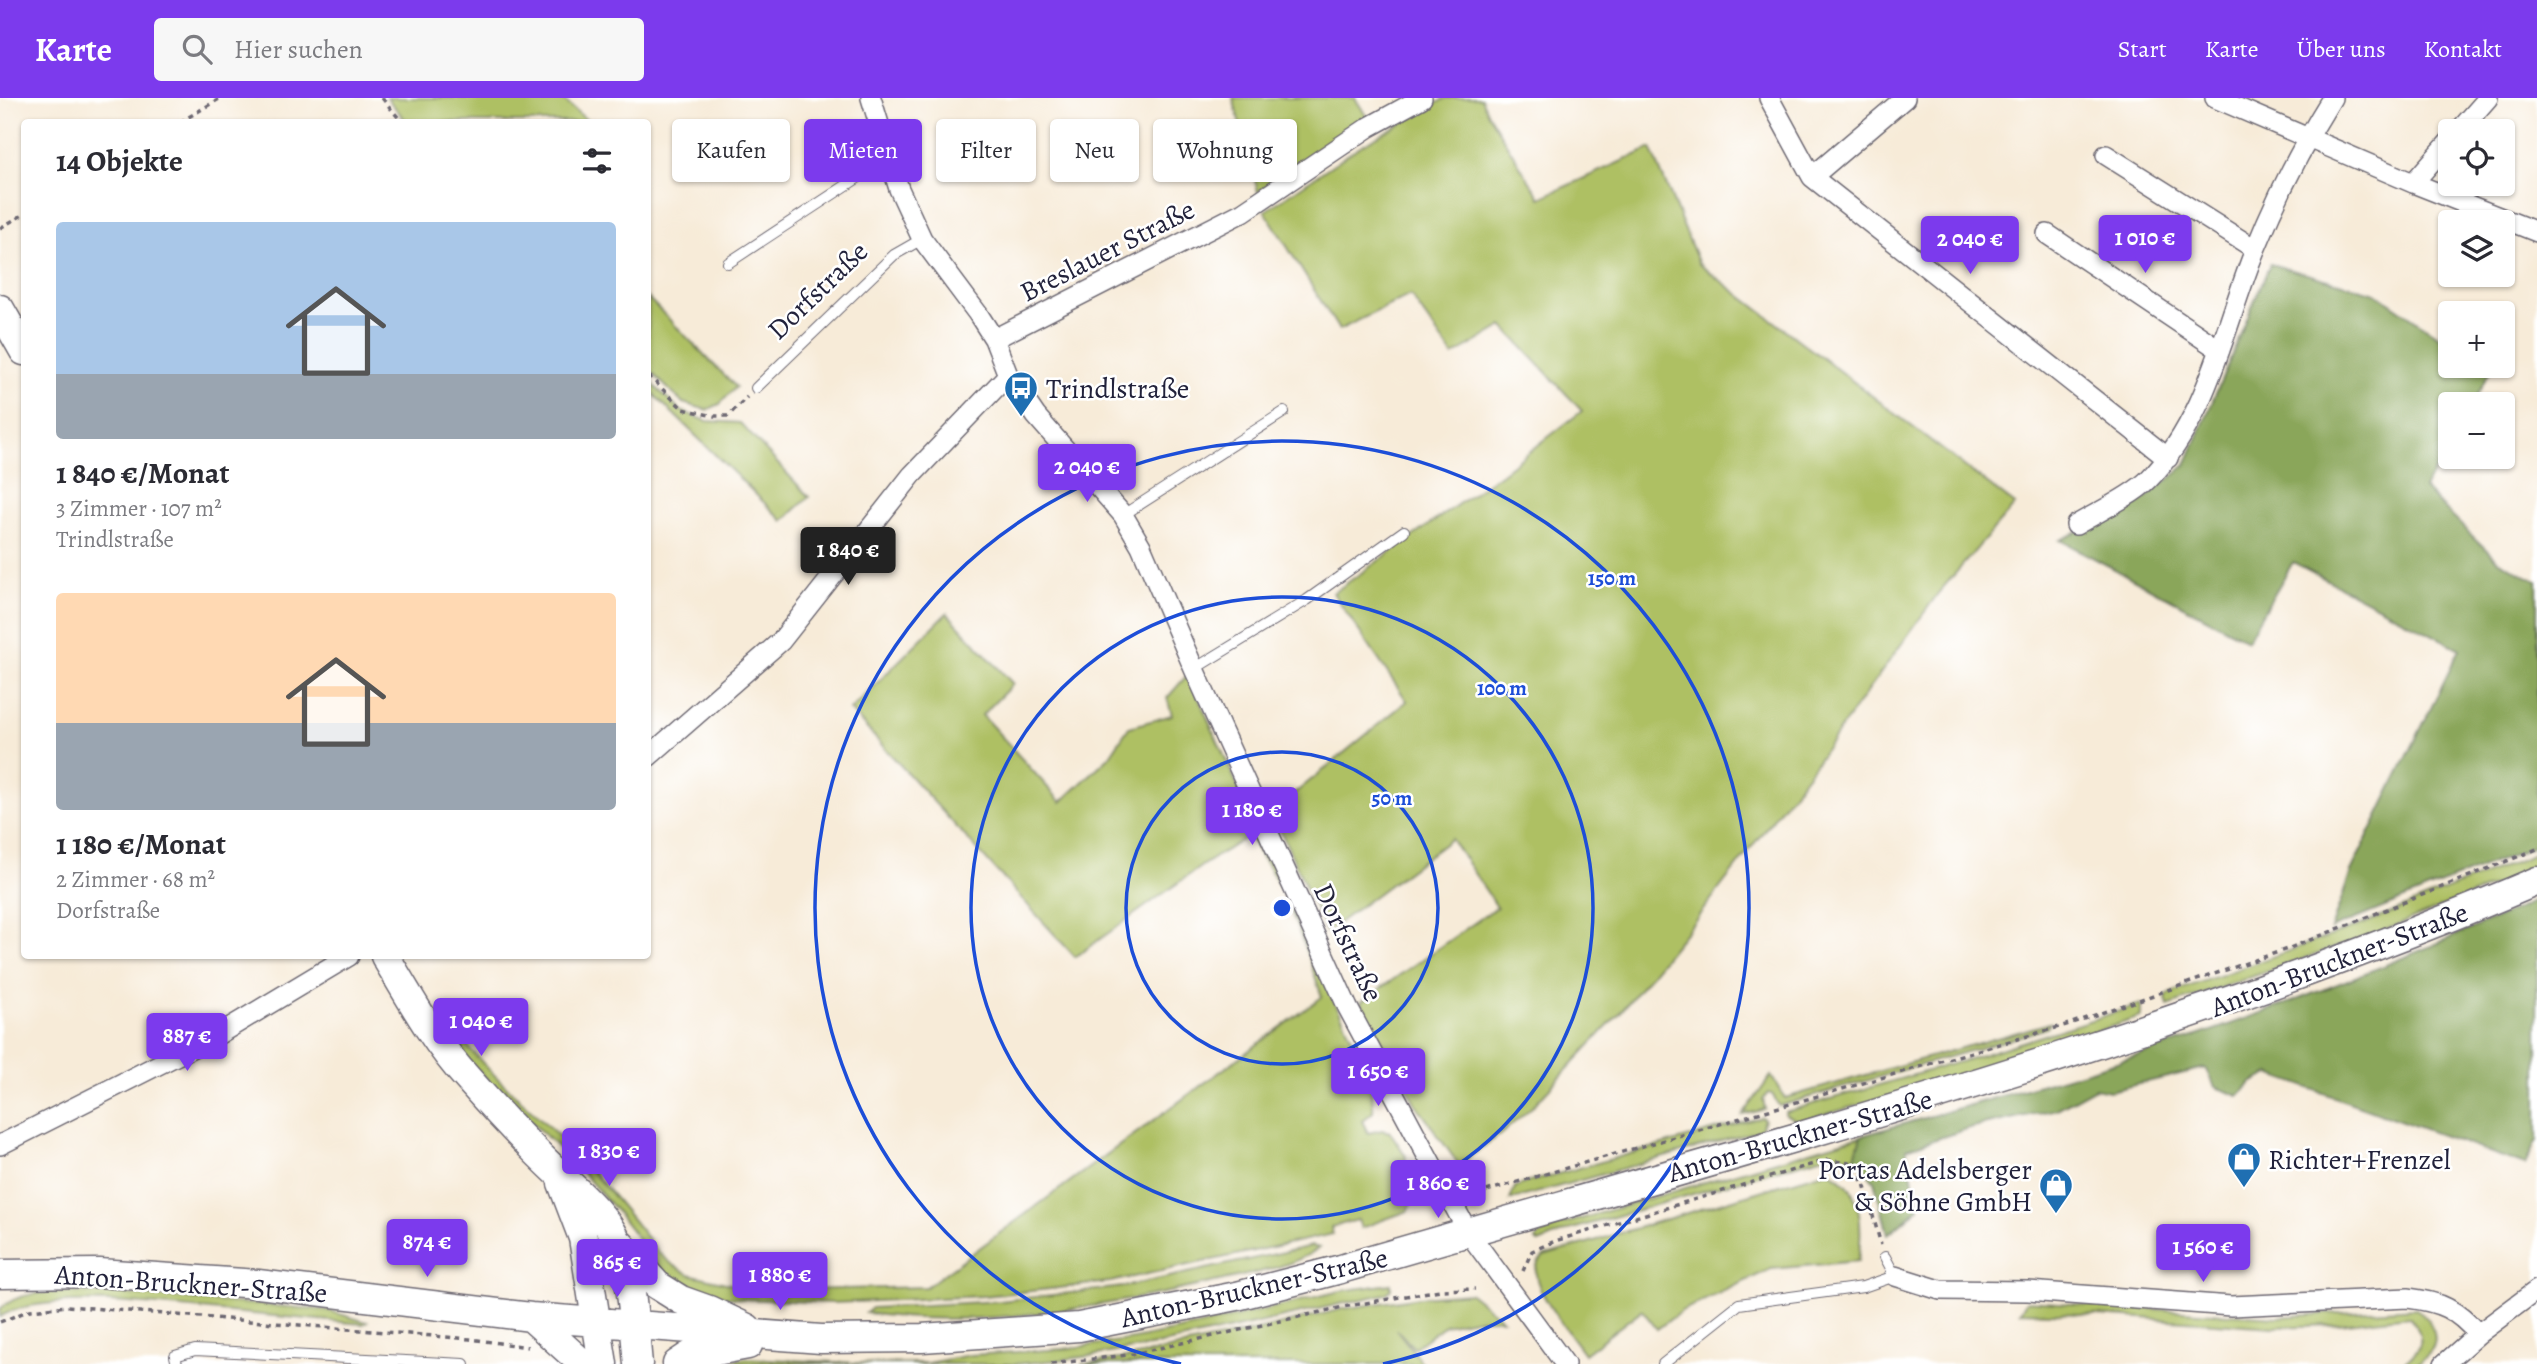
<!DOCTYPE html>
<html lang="de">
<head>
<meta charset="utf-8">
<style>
	:root { --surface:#fff; --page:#f7f7f7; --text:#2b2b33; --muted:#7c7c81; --accent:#7c3aed }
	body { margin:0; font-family:Alegreya,serif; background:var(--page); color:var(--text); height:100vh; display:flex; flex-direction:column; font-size:26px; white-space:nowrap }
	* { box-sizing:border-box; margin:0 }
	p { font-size:23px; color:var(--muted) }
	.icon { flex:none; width:38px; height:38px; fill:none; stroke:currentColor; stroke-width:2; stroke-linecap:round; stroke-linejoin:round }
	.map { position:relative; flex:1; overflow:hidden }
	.drawer { position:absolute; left:21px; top:21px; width:630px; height:840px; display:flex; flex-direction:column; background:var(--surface); border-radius:7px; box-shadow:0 2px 5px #0004 }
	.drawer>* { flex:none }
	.hud { position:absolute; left:672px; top:21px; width:665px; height:63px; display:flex; gap:14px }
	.fabs { position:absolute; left:2438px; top:21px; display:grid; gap:14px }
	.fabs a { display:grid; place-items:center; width:77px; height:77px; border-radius:7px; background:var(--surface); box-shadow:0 2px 5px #0004; font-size:35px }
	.price { position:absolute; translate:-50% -60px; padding:0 16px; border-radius:7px; background:var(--accent); color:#fff; font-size:23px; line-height:46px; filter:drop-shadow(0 2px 4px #0008) }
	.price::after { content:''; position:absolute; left:50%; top:42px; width:21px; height:16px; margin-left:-10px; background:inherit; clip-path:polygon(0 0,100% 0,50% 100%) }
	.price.on { background:#222; color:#fff }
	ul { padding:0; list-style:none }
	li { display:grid; align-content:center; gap:14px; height:371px; padding:0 35px }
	li span { display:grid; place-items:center; height:217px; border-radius:7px; color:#555 }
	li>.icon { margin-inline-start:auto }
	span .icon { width:126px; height:126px; fill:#fffc; stroke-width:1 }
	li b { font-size:30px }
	h2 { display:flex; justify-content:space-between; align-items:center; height:84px; padding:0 35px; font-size:30px }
	.chip { padding:0 24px; border-radius:7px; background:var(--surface); box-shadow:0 2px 5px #0004; font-size:24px; line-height:63px }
	.chip.on { background:var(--accent); color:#fff }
	header { display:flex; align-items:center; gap:42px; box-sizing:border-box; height:98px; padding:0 35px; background:var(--accent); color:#fff }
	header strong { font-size:33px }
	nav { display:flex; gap:38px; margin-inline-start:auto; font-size:24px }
	.search { width:490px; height:63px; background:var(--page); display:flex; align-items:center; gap:18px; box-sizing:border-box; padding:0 24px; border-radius:7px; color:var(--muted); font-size:26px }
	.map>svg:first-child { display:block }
	.green { fill:#aec064; stroke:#687150; stroke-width:2 }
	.forest { fill:#8aa65a; stroke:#56644a; stroke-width:2 }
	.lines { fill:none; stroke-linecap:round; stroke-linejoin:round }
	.lane-casing { stroke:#6d6872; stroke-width:12 }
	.street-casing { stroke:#6d6872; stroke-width:22 }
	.secondary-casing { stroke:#6d6872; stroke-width:31 }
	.path { stroke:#6d6872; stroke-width:3.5; stroke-dasharray:5 5; stroke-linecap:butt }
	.lane { stroke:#fff; stroke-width:10 }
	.street { stroke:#fff; stroke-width:19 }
	.secondary { stroke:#fff; stroke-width:28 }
	.ring { fill:none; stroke:#1d4ed8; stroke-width:3.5 }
	.labels { text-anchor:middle; stroke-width:5; stroke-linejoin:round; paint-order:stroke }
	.street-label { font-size:28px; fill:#22223b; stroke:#fff }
	.poi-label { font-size:28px; fill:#22223b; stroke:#fff; text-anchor:start }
	.centre { fill:#1d4ed8; stroke:#fff; stroke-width:3.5 }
	.ring-label { font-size:21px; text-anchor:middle; font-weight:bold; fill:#1d4ed8; stroke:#fff; stroke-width:5; stroke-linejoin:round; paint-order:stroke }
</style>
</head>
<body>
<header>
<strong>Karte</strong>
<div class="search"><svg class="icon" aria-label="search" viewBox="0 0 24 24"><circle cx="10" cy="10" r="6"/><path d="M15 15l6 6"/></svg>Hier suchen</div>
<nav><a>Start</a><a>Karte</a><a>Über uns</a><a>Kontakt</a></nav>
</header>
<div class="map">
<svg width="2537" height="1266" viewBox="0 0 2537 1266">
	<rect width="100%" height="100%" fill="#fff"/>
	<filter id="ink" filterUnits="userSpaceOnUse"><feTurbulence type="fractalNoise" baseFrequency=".0143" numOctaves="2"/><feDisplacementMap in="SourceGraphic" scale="14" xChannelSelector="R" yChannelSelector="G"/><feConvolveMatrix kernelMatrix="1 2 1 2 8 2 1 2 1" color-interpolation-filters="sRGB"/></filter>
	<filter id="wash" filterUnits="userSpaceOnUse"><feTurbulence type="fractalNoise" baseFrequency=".00686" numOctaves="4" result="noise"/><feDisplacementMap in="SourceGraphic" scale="28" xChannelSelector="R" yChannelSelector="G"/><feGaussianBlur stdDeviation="1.57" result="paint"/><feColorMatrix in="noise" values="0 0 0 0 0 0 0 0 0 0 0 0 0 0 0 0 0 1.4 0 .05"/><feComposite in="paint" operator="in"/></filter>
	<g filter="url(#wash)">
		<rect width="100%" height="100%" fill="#f7ebd8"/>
		<path class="green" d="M387 0H561L589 24H407Z
			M1233 0H1355L1367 19 1258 94Z
			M1446 0H1481L1488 16 1540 100 1651 50 1699 166 2015 407 1939 494 1810 673 1693 825 1619 916 1532 1009 1501 1036 1459 1067 1415 1005 1361 904 1497 809 1451 741 1326 834 1272 714 1407 603 1333 495 1502 375 1582 313 1503 228 1453 258 1410 197 1339 232 1265 113 1357 50Z
			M648 200 736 289 720 306 707 312 683 305 648 271Z
			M648 282 681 313 707 323 740 325 809 399 783 423 648 291Z
			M947 515 1013 586 982 617 1061 704 1109 659 1129 629 1172 617 1167 600 1188 576 1329 894C1343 918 1376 987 1373 1014L1362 1023 1368 1035 1382 1032 1390 1034 1406 1058C1402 1078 1420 1093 1408 1113L1361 1130 1358 1122 1331 1129 1333 1136 1110 1184 1050 1191 984 1198 833 1205 744 1201 703 1196 684 1188 659 1169 618 1115 575 1066 471 966 436 916 441 912C475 966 525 1004 570 1049 602 1082 631 1120 660 1156L672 1166 689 1176 730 1186 796 1192 926 1189 1322 899C1307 855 1287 792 1259 756 1254 749 1255 743 1247 739L1203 767 1075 859 850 612Z
			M2537 755V770L2378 835 2168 908 2166 900 2168 896 2361 827Z
			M2141 906V919L1917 991 1798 1024 1785 1016V1014L1966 962Z
			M2050 925 2047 930 2014 940 1779 1008 1772 996 1768 995 1763 1001 1765 1011 1743 1017 1771 978 1785 1000Z
			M1762 1019 1764 1021 1761 1031 1754 1034 1510 1102 1515 1089 1529 1084Z
			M1861 1038 1855 1059 1831 1056 1569 1132 1539 1145 1536 1142 1538 1138 1560 1127Z
			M1827 1073C1864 1086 1863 1130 1858 1163L1771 1171 1683 1212 1657 1231 1642 1212 1584 1256C1572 1239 1533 1192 1536 1172 1536 1166 1540 1162 1544 1158Z
			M1312 1148 1319 1150C1291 1170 1252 1175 1219 1183 1110 1208 976 1232 866 1215L872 1210 1000 1203 1123 1189Z
			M1391 1186V1191L1386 1196C1262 1222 1141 1258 1014 1266 986 1266 957 1266 929 1266 860 1266 790 1264 721 1265L745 1260 879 1266 928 1265 970 1257 1064 1251 1134 1241 1198 1228 1340 1193Z
			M68 1194 124 1196 326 1212 367 1224 363 1226C318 1222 273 1218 229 1214 178 1209 40 1191 0 1219V1211C18 1194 45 1194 68 1194Z
			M1470 1195 1502 1221H1474L1445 1227 1414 1250 1396 1231 1423 1266H1081L1128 1260 1262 1231 1342 1211 1420 1199Z
			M2026 1203 2277 1219 2415 1210C2429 1219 2442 1238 2430 1254 2427 1259 2421 1262 2417 1266H2402C2424 1251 2426 1239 2409 1218L2330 1227 2274 1229 2082 1216 2020 1214Z"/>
		<path class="forest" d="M2270 166 2376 195 2450 246V268H2488L2492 270 2472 306H2450V345L2424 391 2497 462 2537 483V747L2331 831 2352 771 2460 551 2293 464 2247 542 2060 442 2137 407 2186 367Z
			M2537 802V1042L2525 1067 2270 976 2251 985 2239 998 2215 989 2205 970 2110 993 2095 990 2057 1011 1973 1029 1906 1051 1919 1110 1888 1136 1874 1083 1855 1059 1861 1038C1979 1004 2100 972 2217 931 2325 893 2432 849 2537 802Z"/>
	</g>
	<g filter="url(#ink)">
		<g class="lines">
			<g class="lane-casing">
				<path id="lane" d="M728 165 888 60
					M756 290 894 157 922 141
					M1123 417 1284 314
					M1194 571 1307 502 1404 433
					M177 1266 175 1258 195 1252 464 1266
					M1663 1266 1739 1206 1863 1189 1895 1178 1885 1159"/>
			</g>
			<g class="street-casing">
				<path id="street" d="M871 0 899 91 922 141 978 216 994 241 1008 277 1036 318 1123 417 1141 448 1194 571 1348 910 1468 1134 1565 1266
					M1769 0 1812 79 2168 360
					M2215 0 2413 85 2537 134
					M2459 33 2488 0
					M2106 57 2255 151
					M1812 79 1905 0
					M2413 85 2450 43
					M2047 136 2220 252
					M994 241 1243 114 1369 29 1422 0
					M2076 427C2096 415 2132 398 2148 382 2208 321 2224 229 2255 152 2276 100 2302 48 2332 0
					M648 659 781 543 912 377 1008 277
					M0 1047 219 936 349 858
					M1895 1178 1940 1192 2028 1193 2231 1208 2408 1200C2441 1204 2456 1211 2478 1236
					M2444 1266 2478 1236 2537 1192"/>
			</g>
			<g class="secondary-casing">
				<path id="secondary" d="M0 211 24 253
					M385 858C410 900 434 944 468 981 497 1014 528 1047 560 1077 580 1096 603 1115 616 1141 633 1174 634 1229 638 1266
					M562 1085 583 1140 603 1266
					M620 1146 657 1187 681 1202 709 1212 747 1230
					M0 1176 99 1175 258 1186 531 1219 821 1241 922 1240 1079 1229 1237 1198 1341 1171C1743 1053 2151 948 2537 783
					M531 1219 583 1266
					M677 1266 689 1258 748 1247"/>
			</g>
			<path class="path" d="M382 0 402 24
				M180 24 221 0
				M0 130 24 116
				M648 277 683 311 714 318H728L747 299
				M1470 1083 1477 1090 1486 1093 2066 927 2290 850 2537 751
				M1523 1173 1532 1153 1555 1143 1827 1062 1849 1065 1864 1085 1881 1147
				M0 1224 30 1212 67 1208 470 1241 528 1249
				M1051 1266 1128 1257 1343 1209 1440 1192 1475 1191"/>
			<use href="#lane" class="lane"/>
			<use href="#street" class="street"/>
			<use href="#secondary" class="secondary"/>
		</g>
	</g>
	<g class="ring">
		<circle cx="1282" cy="810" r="156"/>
		<circle cx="1282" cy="810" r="311"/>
		<path d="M1181 1266A467 467 0 1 1 1383 1266"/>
	</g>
	<defs>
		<g id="bus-pin" transform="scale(1.75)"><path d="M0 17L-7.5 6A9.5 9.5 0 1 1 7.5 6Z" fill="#1f6fb2" stroke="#fff"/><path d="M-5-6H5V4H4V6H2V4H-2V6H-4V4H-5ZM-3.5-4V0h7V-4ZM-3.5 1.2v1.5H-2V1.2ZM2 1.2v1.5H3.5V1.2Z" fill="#fff"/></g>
		<g id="shop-pin" transform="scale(1.75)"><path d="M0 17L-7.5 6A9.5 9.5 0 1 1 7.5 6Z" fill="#1f6fb2" stroke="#fff"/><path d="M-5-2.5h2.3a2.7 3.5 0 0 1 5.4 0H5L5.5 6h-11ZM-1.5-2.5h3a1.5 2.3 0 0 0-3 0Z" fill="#fff"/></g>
	</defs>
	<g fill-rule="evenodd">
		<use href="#bus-pin" x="1021" y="290"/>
		<use href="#shop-pin" x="2244" y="1061"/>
		<use href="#shop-pin" x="2056" y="1087"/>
	</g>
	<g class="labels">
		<g class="street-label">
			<text transform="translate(1107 152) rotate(-27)" y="10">Breslauer Straße</text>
			<text transform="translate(817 192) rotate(-44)" y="10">Dorfstraße</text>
			<text transform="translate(1349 844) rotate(65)" y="10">Dorfstraße</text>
			<text transform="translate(2339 861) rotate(-21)" y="10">Anton-Bruckner-Straße</text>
			<text transform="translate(1800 1037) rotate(-16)" y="10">Anton-Bruckner-Straße</text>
			<text transform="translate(191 1185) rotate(4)" y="10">Anton-Bruckner-Straße</text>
			<text transform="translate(1254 1189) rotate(-13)" y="10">Anton-Bruckner-Straße</text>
		</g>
		<g class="poi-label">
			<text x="1046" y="300">Trindlstraße</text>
			<text x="2268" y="1071">Richter+Frenzel</text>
			<text x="2032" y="1081" text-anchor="end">Portas Adelsberger<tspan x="2032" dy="32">&amp; Söhne GmbH</tspan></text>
		</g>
	</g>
	<circle cx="1282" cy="810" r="10" class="centre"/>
	<g class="ring-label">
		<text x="1612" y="487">150 m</text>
		<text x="1502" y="597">100 m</text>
		<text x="1392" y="707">50 m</text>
	</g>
</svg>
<div class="fabs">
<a><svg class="icon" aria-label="locate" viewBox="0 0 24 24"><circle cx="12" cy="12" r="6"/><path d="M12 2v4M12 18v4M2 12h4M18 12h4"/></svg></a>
<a><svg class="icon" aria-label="layers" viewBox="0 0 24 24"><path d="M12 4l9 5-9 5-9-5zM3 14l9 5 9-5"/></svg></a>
<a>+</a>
<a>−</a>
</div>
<b class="price" style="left:2145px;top:177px">1 010 €</b>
<b class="price" style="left:1970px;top:178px">2 040 €</b>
<b class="price" style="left:1087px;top:406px">2 040 €</b>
<b class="price on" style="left:848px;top:489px">1 840 €</b>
<b class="price" style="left:1252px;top:749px">1 180 €</b>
<b class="price" style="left:481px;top:960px">1 040 €</b>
<b class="price" style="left:187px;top:975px">887 €</b>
<b class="price" style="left:1378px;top:1010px">1 650 €</b>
<b class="price" style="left:609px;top:1090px">1 830 €</b>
<b class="price" style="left:1438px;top:1122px">1 860 €</b>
<b class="price" style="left:427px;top:1181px">874 €</b>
<b class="price" style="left:2203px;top:1186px">1 560 €</b>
<b class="price" style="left:617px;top:1201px">865 €</b>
<b class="price" style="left:780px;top:1214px">1 880 €</b>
<div class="hud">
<a class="chip">Kaufen</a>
<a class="chip on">Mieten</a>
<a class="chip">Filter</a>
<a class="chip">Neu</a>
<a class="chip">Wohnung</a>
</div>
<section class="drawer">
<h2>14 Objekte<svg class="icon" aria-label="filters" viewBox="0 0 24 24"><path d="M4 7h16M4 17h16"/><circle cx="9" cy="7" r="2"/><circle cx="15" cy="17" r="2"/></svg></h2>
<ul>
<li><span style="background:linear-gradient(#a9c7e8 70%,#9aa5b1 0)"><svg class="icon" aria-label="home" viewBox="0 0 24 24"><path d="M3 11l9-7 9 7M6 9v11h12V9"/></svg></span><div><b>1 840 €/Monat</b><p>3 Zimmer · 107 m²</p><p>Trindlstraße</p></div></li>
<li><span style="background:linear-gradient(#ffd9b3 60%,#9aa5b1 0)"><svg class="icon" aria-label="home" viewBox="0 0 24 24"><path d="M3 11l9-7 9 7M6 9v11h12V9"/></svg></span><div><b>1 180 €/Monat</b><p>2 Zimmer · 68 m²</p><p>Dorfstraße</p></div></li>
</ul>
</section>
</div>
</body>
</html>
